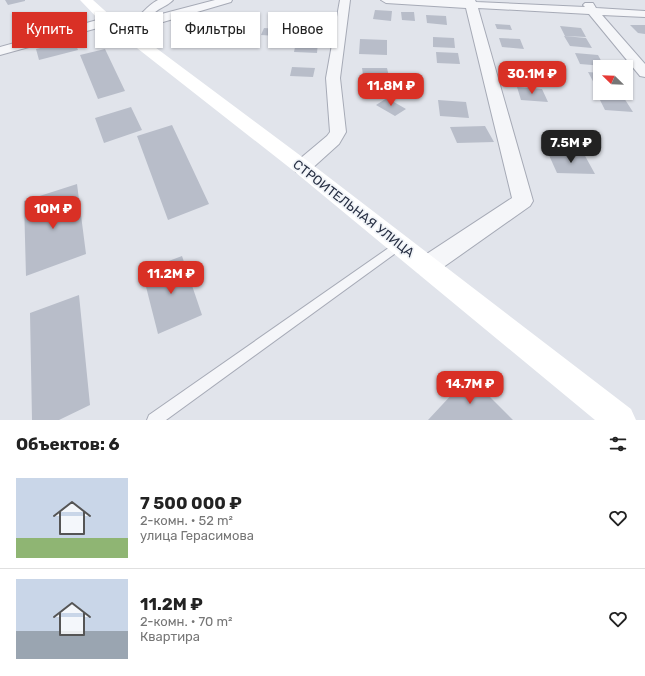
<!DOCTYPE html>
<html lang="ru">
<head>
<meta charset="utf-8">
<style>
	:root { --surface:#fff; --page:#f2f2f2; --text:#222; --muted:#767676; --line:#e0e0e0; --accent:#d93025 }
	body { margin:0; font-family:Rubik,sans-serif; background:var(--page); color:var(--text); height:100vh; display:flex; flex-direction:column; font-size:15px; white-space:nowrap }
	* { box-sizing:border-box; margin:0 }
	p { font-size:13px; color:var(--muted) }
	.icon { flex:none; width:22px; height:22px; fill:none; stroke:currentColor; stroke-width:2; stroke-linecap:round; stroke-linejoin:round }
	.map { position:relative; height:420px; overflow:hidden }
	.panel { display:flex; flex-direction:column; background:var(--surface); flex:1 }
	.panel>* { flex:none }
	.guide { position:absolute; left:12px; top:12px; width:400px; height:36px; display:flex; gap:8px }
	.needle { width:26px; rotate:293deg }
	.controls { position:absolute; left:593px; top:60px; display:grid; gap:8px }
	.controls a { display:grid; place-items:center; width:40px; height:40px; border-radius:0px; background:var(--surface); box-shadow:0 1px 3px #0004; font-size:20px }
	.price { position:absolute; translate:-50% -34px; padding:0 9px; border-radius:8px; background:var(--accent); color:#fff; font-size:13px; line-height:26px; filter:drop-shadow(0 1px 2px #0008) }
	.price::after { content:''; position:absolute; left:50%; top:24px; width:12px; height:9px; margin-left:-6px; background:inherit; clip-path:polygon(0 0,100% 0,50% 100%) }
	.price.current { background:#222; color:#fff }
	ul { padding:0; list-style:none }
	li { display:flex; align-items:center; gap:12px; height:100px; padding:0 16px }
	li+li { border-top:1px solid var(--line) }
	li span { display:grid; place-items:center; flex:none; width:112px; height:80px; border-radius:0px; color:#555 }
	li>.icon { margin-inline-start:auto }
	span .icon { width:48px; height:48px; fill:#fffc; stroke-width:1 }
	li b { font-size:17px }
	h2 { display:flex; justify-content:space-between; align-items:center; height:48px; padding:0 16px; font-size:17px }
	.pill { padding:0 14px; border-radius:0px; background:var(--surface); box-shadow:0 1px 3px #0004; font-size:14px; line-height:36px }
	.pill.current { background:var(--accent); color:#fff }
	.map>svg:first-child { display:block }
	.building { fill:#b8bdc9 }
	.lines { fill:none; stroke-linecap:round; stroke-linejoin:round }
	.service-casing { stroke:#a6aab6; stroke-width:2 }
	.minor-casing { stroke:#a6aab6; stroke-width:2 }
	.service { fill:#f5f6f9; fill-rule:evenodd }
	.minor { fill:#f5f6f9; fill-rule:evenodd }
	.secondary { fill:#fff; fill-rule:evenodd }
	.labels { text-anchor:middle; stroke-width:3.5; stroke-linejoin:round; paint-order:stroke }
	.street-label { font-size:13px; fill:#283044; stroke:#f1f4f8 }
</style>
</head>
<body>
<div class="map">
<svg width="645" height="420" viewBox="0 0 645 420">
	<rect width="100%" height="100%" fill="#e1e4eb"/>
	<path class="building" d="M5 0H25V1L8 5Z
		M375 10 392 11 391 21 373 19Z
		M401 12H414L415 21 402 20Z
		M69 15 72 25 28 34 27 24Z
		M426 15 446 16 447 25 427 23Z
		M495 24 510 25 512 30 497 29Z
		M630 25H645V34L638 33Z
		M560 26 581 28 586 37 565 36Z
		M264 28 280 29 277 36 261 35Z
		M564 36 586 38 592 48 570 46Z
		M433 37 454 38 455 48 433 47Z
		M499 38 520 39 524 49 502 47Z
		M360 39 387 40V55L359 54Z
		M74 40 78 50 39 60 36 49Z
		M296 42H318L317 53 294 52Z
		M105 49 125 91 98 99 80 55Z
		M436 52 458 53 460 64 437 63Z
		M575 53 598 55 604 66 580 64Z
		M292 67 315 68 313 77 290 76Z
		M362 68H387L390 81H364Z
		M588 72 600 73V85H595Z
		M517 87 542 89 548 102 521 100Z
		M598 96 624 98 633 112 605 110Z
		M387 98 406 109 395 116 376 105Z
		M438 100 466 102 469 118 440 116Z
		M131 107 142 130 104 143 95 118Z
		M172 125 209 204 168 220 137 136Z
		M485 126 494 142 457 143 450 127Z
		M548 153 584 154 595 174 557 173Z
		M77 184 86 254 26 276 24 201Z
		M182 256 202 315 158 334 142 271Z
		M79 295 90 405 59 420H32L30 313Z
		M469 376 513 420H428Z"/>
	<g class="lines">
		<g class="service-casing">
			<path id="service" d="M400 240 404 241 405 244 404 247 166 420H147L149 415Z"/>
		</g>
		<g class="minor-casing">
			<path id="minor" d="M158 0H173C168 6 157 8 150 17L215 0H232L231 2 163 22 135 27 131 26 129 23 131 20C140 18 147 5 158 0Z
				M340 0H350L340 78 346 132 339 144 308 172 302 173 296 172 293 167 296 162 327 136 330 132 326 78Z
				M381 0H475L476 2 585 7 583 5 585 3H593L596 8 645 11V17L602 15 645 64V77L640 76 589 14 478 8 533 201 530 206 435 273 427 276 419 273 416 266 419 259 512 198 466 8 386 3Z
				M108 17 112 18 114 21 112 24 0 55V47Z"/>
		</g>
		<use href="#service" class="service"/>
		<use href="#minor" class="minor"/>
		<path class="secondary" d="M80 0H93L113 18 124 24 309 162 631 409 636 420H595L295 172 114 30 103 24Z"/>
	</g>
	<g class="labels">
		<g class="street-label">
			<text transform="translate(354 208) rotate(38)" y="5">СТРОИТЕЛЬНАЯ УЛИЦА</text>
		</g>
	</g>
</svg>
<div class="controls">
<a><svg class="needle" viewBox="-14 -14 28 28"><path d="M0-13l5 13h-10z" fill="#e53935"/><path d="M0 13l5-13h-10z" fill="#767676"/></svg></a>
</div>
<b class="price" style="left:532px;top:95px">30.1M ₽</b>
<b class="price" style="left:391px;top:107px">11.8M ₽</b>
<b class="price current" style="left:571px;top:164px">7.5M ₽</b>
<b class="price" style="left:53px;top:230px">10M ₽</b>
<b class="price" style="left:171px;top:295px">11.2M ₽</b>
<b class="price" style="left:470px;top:405px">14.7M ₽</b>
<div class="guide">
<a class="pill current">Купить</a>
<a class="pill">Снять</a>
<a class="pill">Фильтры</a>
<a class="pill">Новое</a>
</div>
</div>
<section class="panel">
<h2>Объектов: 6<svg class="icon" aria-label="filters" viewBox="0 0 24 24"><path d="M4 7h16M4 17h16"/><circle cx="9" cy="7" r="2"/><circle cx="15" cy="17" r="2"/></svg></h2>
<ul>
<li><span style="background:linear-gradient(#c9d6e8 75%,#8fb573 0)"><svg class="icon" aria-label="home" viewBox="0 0 24 24"><path d="M3 11l9-7 9 7M6 9v11h12V9"/></svg></span><div><b>7 500 000 ₽</b><p>2-комн. · 52 m²</p><p>улица Герасимова</p></div><svg class="icon" aria-label="heart" viewBox="0 0 24 24"><path d="M12 20l-8-8c-3-5 5-10 8-4 3-6 11-1 8 4z"/></svg></li>
<li><span style="background:linear-gradient(#c9d6e8 65%,#9aa5b1 0)"><svg class="icon" aria-label="home" viewBox="0 0 24 24"><path d="M3 11l9-7 9 7M6 9v11h12V9"/></svg></span><div><b>11.2M ₽</b><p>2-комн. · 70 m²</p><p>Квартира</p></div><svg class="icon" aria-label="heart" viewBox="0 0 24 24"><path d="M12 20l-8-8c-3-5 5-10 8-4 3-6 11-1 8 4z"/></svg></li>
</ul>
</section>
</body>
</html>
